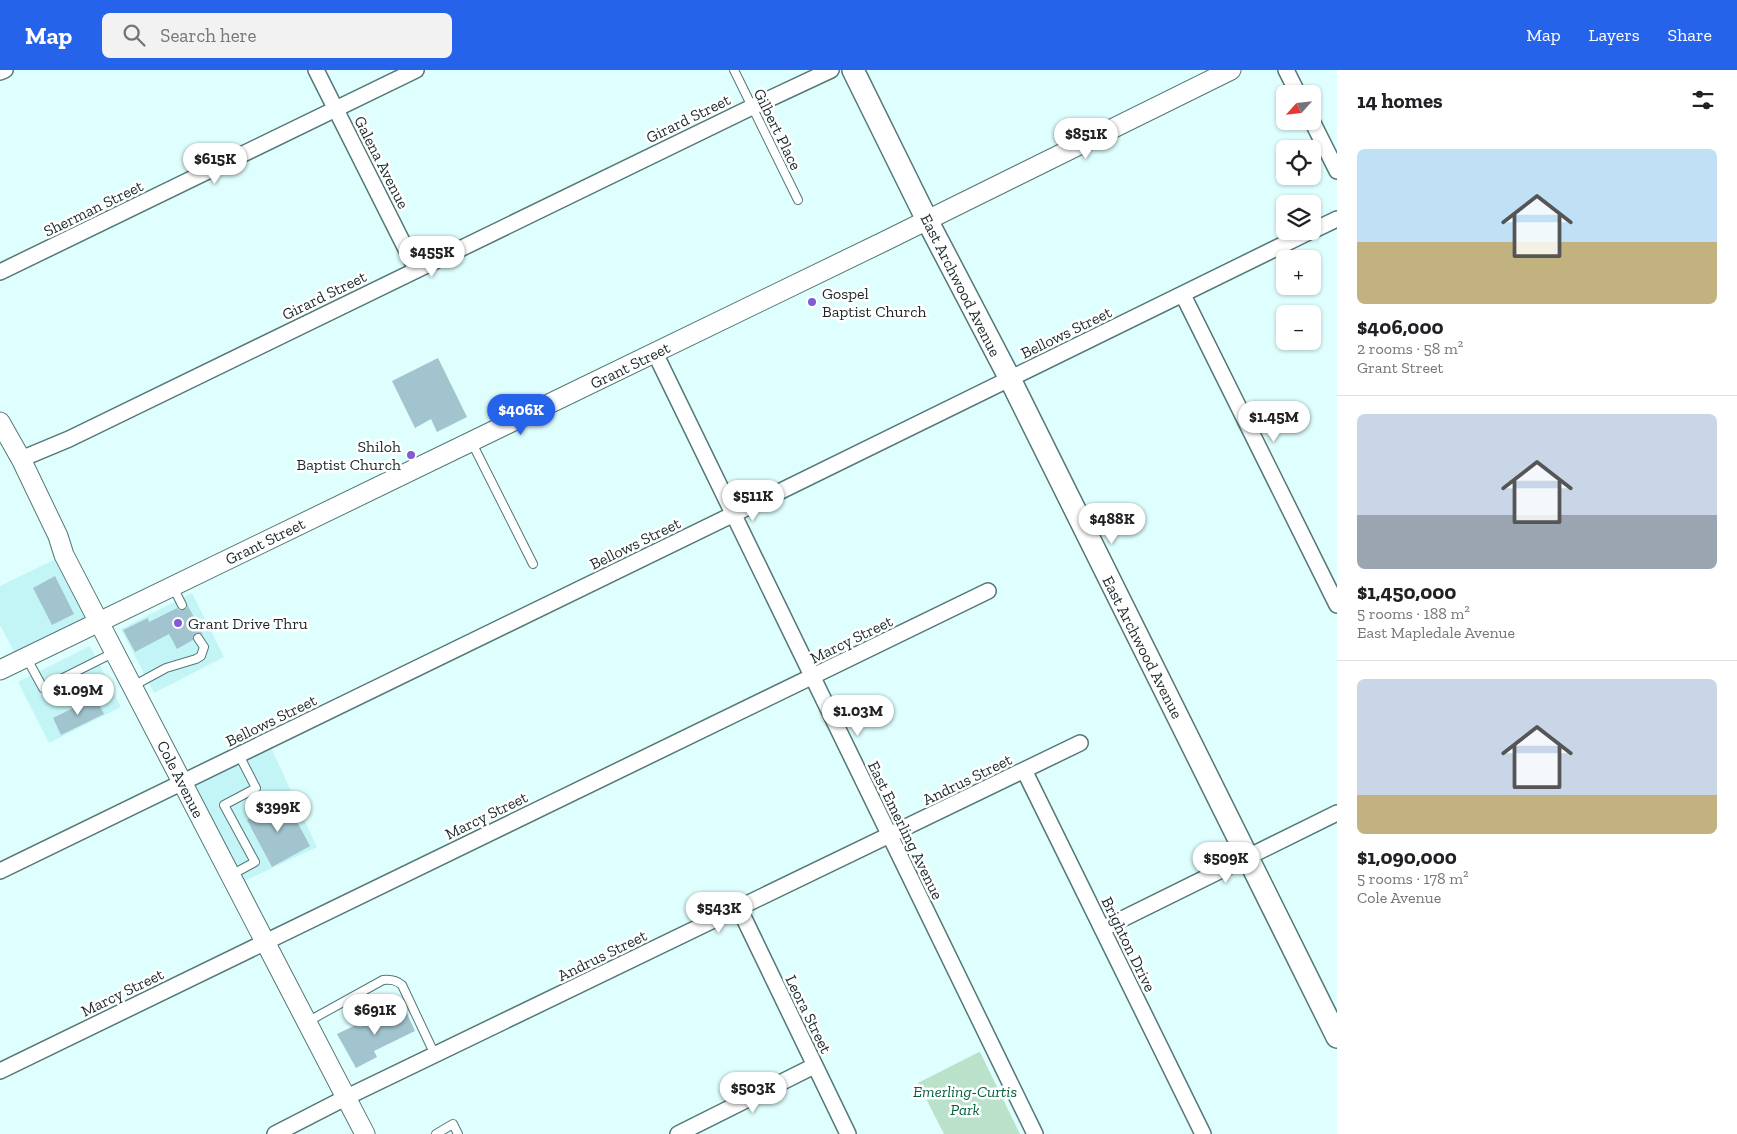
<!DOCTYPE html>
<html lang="en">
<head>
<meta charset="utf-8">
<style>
	:root { --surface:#fff; --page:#f2f2f2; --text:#202124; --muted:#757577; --line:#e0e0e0; --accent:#2563eb }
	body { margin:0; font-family:"Zilla Slab",serif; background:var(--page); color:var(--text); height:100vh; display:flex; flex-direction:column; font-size:19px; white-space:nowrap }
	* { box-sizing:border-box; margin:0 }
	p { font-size:16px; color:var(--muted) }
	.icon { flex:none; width:28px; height:28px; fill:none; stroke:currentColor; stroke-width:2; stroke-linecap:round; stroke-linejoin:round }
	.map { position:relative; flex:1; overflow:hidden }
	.details { display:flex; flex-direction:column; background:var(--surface); width:400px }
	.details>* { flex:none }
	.needle { width:32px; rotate:243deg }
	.tools { position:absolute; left:1276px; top:15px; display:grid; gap:10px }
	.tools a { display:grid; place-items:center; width:45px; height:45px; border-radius:8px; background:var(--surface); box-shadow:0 1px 4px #0004; font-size:25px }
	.price { position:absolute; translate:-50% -42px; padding:0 11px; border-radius:18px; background:#fff; color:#222; font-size:16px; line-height:32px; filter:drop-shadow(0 1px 2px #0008) }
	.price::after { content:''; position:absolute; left:50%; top:30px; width:15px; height:11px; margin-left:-8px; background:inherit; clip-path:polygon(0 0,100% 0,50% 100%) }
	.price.selected { background:var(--accent); color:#fff }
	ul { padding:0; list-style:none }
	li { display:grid; align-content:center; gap:10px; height:265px; padding:0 20px }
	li+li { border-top:1px solid var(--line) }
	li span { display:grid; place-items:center; height:155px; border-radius:8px; color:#555 }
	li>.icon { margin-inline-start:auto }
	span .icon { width:90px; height:90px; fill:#fffc; stroke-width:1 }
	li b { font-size:21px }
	h2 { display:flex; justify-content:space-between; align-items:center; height:60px; padding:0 20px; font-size:21px }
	header { display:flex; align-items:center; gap:30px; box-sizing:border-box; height:70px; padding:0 25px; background:var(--accent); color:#fff }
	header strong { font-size:24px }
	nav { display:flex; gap:28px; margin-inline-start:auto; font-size:18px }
	.search { width:350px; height:45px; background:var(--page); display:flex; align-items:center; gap:12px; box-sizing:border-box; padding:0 18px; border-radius:8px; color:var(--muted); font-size:19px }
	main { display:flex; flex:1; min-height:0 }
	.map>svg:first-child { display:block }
	.built { fill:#c4f5f6 }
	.green { fill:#bae1ca }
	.building { fill:#a1c4ce }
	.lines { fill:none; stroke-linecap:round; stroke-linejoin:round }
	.service-casing { stroke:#547778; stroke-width:10 }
	.minor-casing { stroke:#547778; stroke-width:18 }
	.tertiary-casing { stroke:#547778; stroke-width:21 }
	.secondary-casing { stroke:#547778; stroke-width:24 }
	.service { stroke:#fff; stroke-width:8 }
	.minor { stroke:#fff; stroke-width:15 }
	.tertiary { stroke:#fff; stroke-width:19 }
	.secondary { stroke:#fff; stroke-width:21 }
	.poi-dot { fill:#825ad4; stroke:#fff; stroke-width:2 }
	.labels { text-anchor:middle; stroke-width:5; stroke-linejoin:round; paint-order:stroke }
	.street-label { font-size:16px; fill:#1b292a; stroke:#fff }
	.poi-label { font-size:16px; fill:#1b292a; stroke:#fff; text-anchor:start }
	.park-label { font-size:16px; font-style:italic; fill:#02623d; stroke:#fff }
</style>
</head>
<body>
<header>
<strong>Map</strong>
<div class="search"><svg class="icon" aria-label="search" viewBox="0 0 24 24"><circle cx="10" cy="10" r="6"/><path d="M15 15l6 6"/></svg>Search here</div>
<nav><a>Map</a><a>Layers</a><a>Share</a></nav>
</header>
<main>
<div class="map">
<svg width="1337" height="1064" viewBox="0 0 1337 1064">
	<rect width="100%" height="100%" fill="#dffefe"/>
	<path class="built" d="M64 485 99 552 19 591 0 555V516Z
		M192 523 224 587 154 623 121 559Z
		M90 576 121 637 49 673 18 612Z
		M268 671 317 777 236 815 181 712Z"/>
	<path class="green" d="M979 982H980L1020 1064H944L918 1013Z"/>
	<path class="building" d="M438 288 467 347 437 362 431 349 415 358 392 311Z
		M55 506 74 544 52 555 33 518Z
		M187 534 203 565 200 563H195L193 566V570L177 579 169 564 135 582 123 560 148 548 149 552 177 538 179 540H184L187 538Z
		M95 627 104 644 61 665 53 648Z
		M285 729 310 776 272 797 247 750Z
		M404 937 415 961 374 981 377 987 356 998 337 964 358 954 360 957Z"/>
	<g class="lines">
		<g class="service-casing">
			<path id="service" d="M734 0 798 130
				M471 371 533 494
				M173 517 182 535
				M26 587 43 618 115 582
				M133 616 166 598 196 589 201 586 204 577 198 568
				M231 805 255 792 224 735 256 718 239 685
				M307 952 383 910C391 909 396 910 402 915L435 985
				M436 1064 453 1054 458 1064"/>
		</g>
		<g class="minor-casing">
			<path id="minor" d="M316 0 416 199
				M1286 0 1298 24
				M0 2 5 0
				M1312 51 1337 101
				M1312 161 1337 149
				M0 202 416 0
				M1183 225 1337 535
				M655 283 1035 1064
				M21 389 69 369 752 37 831 0
				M1024 700 1203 1064
				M0 801 734 444 1311 161
				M739 838 848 1064
				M1102 859 1337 743
				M0 1001 988 521
				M275 1064 345 1028 1080 673
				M678 1064 814 996"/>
		</g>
		<g class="tertiary-casing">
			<path id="tertiary" d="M0 352 21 389 58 466 64 485 365 1064
				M0 600 885 171 1231 0"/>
		</g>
		<g class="secondary-casing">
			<path id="secondary" d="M853 0 927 150 1010 309 1337 967"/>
		</g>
		<use href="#service" class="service"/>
		<use href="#minor" class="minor"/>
		<use href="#tertiary" class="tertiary"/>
		<use href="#secondary" class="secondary"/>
	</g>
	<g class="poi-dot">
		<circle cx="812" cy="232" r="5"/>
		<circle cx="411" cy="385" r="5"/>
		<circle cx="178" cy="553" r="5"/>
	</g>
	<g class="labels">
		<g class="street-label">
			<text transform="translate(688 48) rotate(-26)" y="6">Girard Street</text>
			<text transform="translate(778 59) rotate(64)" y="6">Gilbert Place</text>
			<text transform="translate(382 92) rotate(63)" y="6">Galena Avenue</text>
			<text transform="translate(93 138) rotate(-26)" y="6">Sherman Street</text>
			<text transform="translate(961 215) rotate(63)" y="6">East Archwood Avenue</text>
			<text transform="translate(324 225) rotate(-26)" y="6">Girard Street</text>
			<text transform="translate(1066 262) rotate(-26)" y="6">Bellows Street</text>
			<text transform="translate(630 295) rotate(-26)" y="6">Grant Street</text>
			<text transform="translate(265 471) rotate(-26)" y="6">Grant Street</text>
			<text transform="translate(635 473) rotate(-26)" y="6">Bellows Street</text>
			<text transform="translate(851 569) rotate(-26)" y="6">Marcy Street</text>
			<text transform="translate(1143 577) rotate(63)" y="6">East Archwood Avenue</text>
			<text transform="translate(271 650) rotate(-26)" y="6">Bellows Street</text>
			<text transform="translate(181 709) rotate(63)" y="6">Cole Avenue</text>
			<text transform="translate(967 709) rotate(-26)" y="6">Andrus Street</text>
			<text transform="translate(486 745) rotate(-26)" y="6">Marcy Street</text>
			<text transform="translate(906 760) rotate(64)" y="6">East Emerling Avenue</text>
			<text transform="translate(1129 874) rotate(64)" y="6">Brighton Drive</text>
			<text transform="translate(602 885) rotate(-26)" y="6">Andrus Street</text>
			<text transform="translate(122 922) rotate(-26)" y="6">Marcy Street</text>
			<text transform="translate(809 944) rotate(64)" y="6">Leora Street</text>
		</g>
		<g class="poi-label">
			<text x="822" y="229">Gospel<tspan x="822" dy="18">Baptist Church</tspan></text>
			<text x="401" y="382" text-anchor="end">Shiloh<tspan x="401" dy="18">Baptist Church</tspan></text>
			<text x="188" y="559">Grant Drive Thru</text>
		</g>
		<g class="park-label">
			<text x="965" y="1027">Emerling-Curtis<tspan x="965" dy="18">Park</tspan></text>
		</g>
	</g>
</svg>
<div class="tools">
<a><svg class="needle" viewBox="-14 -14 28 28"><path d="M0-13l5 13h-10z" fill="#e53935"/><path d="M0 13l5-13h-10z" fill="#757577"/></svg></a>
<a><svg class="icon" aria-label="locate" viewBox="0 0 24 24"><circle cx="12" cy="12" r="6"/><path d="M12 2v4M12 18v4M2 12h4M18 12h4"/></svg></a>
<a><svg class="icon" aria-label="layers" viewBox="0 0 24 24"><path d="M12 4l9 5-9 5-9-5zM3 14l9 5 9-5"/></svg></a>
<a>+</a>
<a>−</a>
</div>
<b class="price" style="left:1086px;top:90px">$851K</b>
<b class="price" style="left:215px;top:115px">$615K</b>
<b class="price" style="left:432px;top:208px">$455K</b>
<b class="price selected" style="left:521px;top:366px">$406K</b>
<b class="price" style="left:1274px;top:373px">$1.45M</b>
<b class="price" style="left:753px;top:452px">$511K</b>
<b class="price" style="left:1112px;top:475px">$488K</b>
<b class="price" style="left:78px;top:646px">$1.09M</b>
<b class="price" style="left:858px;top:667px">$1.03M</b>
<b class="price" style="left:278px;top:763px">$399K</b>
<b class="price" style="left:1226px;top:814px">$509K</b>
<b class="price" style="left:719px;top:864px">$543K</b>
<b class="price" style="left:375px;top:966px">$691K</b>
<b class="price" style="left:753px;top:1044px">$503K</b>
</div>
<section class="details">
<h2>14 homes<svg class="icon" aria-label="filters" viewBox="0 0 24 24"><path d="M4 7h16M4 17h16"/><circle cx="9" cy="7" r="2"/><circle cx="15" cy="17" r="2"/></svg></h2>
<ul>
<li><span style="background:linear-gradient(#bfe0f5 60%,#c2b280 0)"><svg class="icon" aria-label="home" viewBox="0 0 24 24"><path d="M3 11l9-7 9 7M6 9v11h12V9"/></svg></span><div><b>$406,000</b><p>2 rooms · 58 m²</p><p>Grant Street</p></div></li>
<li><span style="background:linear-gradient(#c9d6e8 65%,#9aa5b1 0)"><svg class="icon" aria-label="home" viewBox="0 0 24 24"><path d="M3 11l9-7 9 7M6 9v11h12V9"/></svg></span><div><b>$1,450,000</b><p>5 rooms · 188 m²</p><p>East Mapledale Avenue</p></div></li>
<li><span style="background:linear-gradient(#c9d6e8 75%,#c2b280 0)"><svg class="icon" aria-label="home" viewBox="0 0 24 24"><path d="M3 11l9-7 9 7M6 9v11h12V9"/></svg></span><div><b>$1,090,000</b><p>5 rooms · 178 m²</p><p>Cole Avenue</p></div></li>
</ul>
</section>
</main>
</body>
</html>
